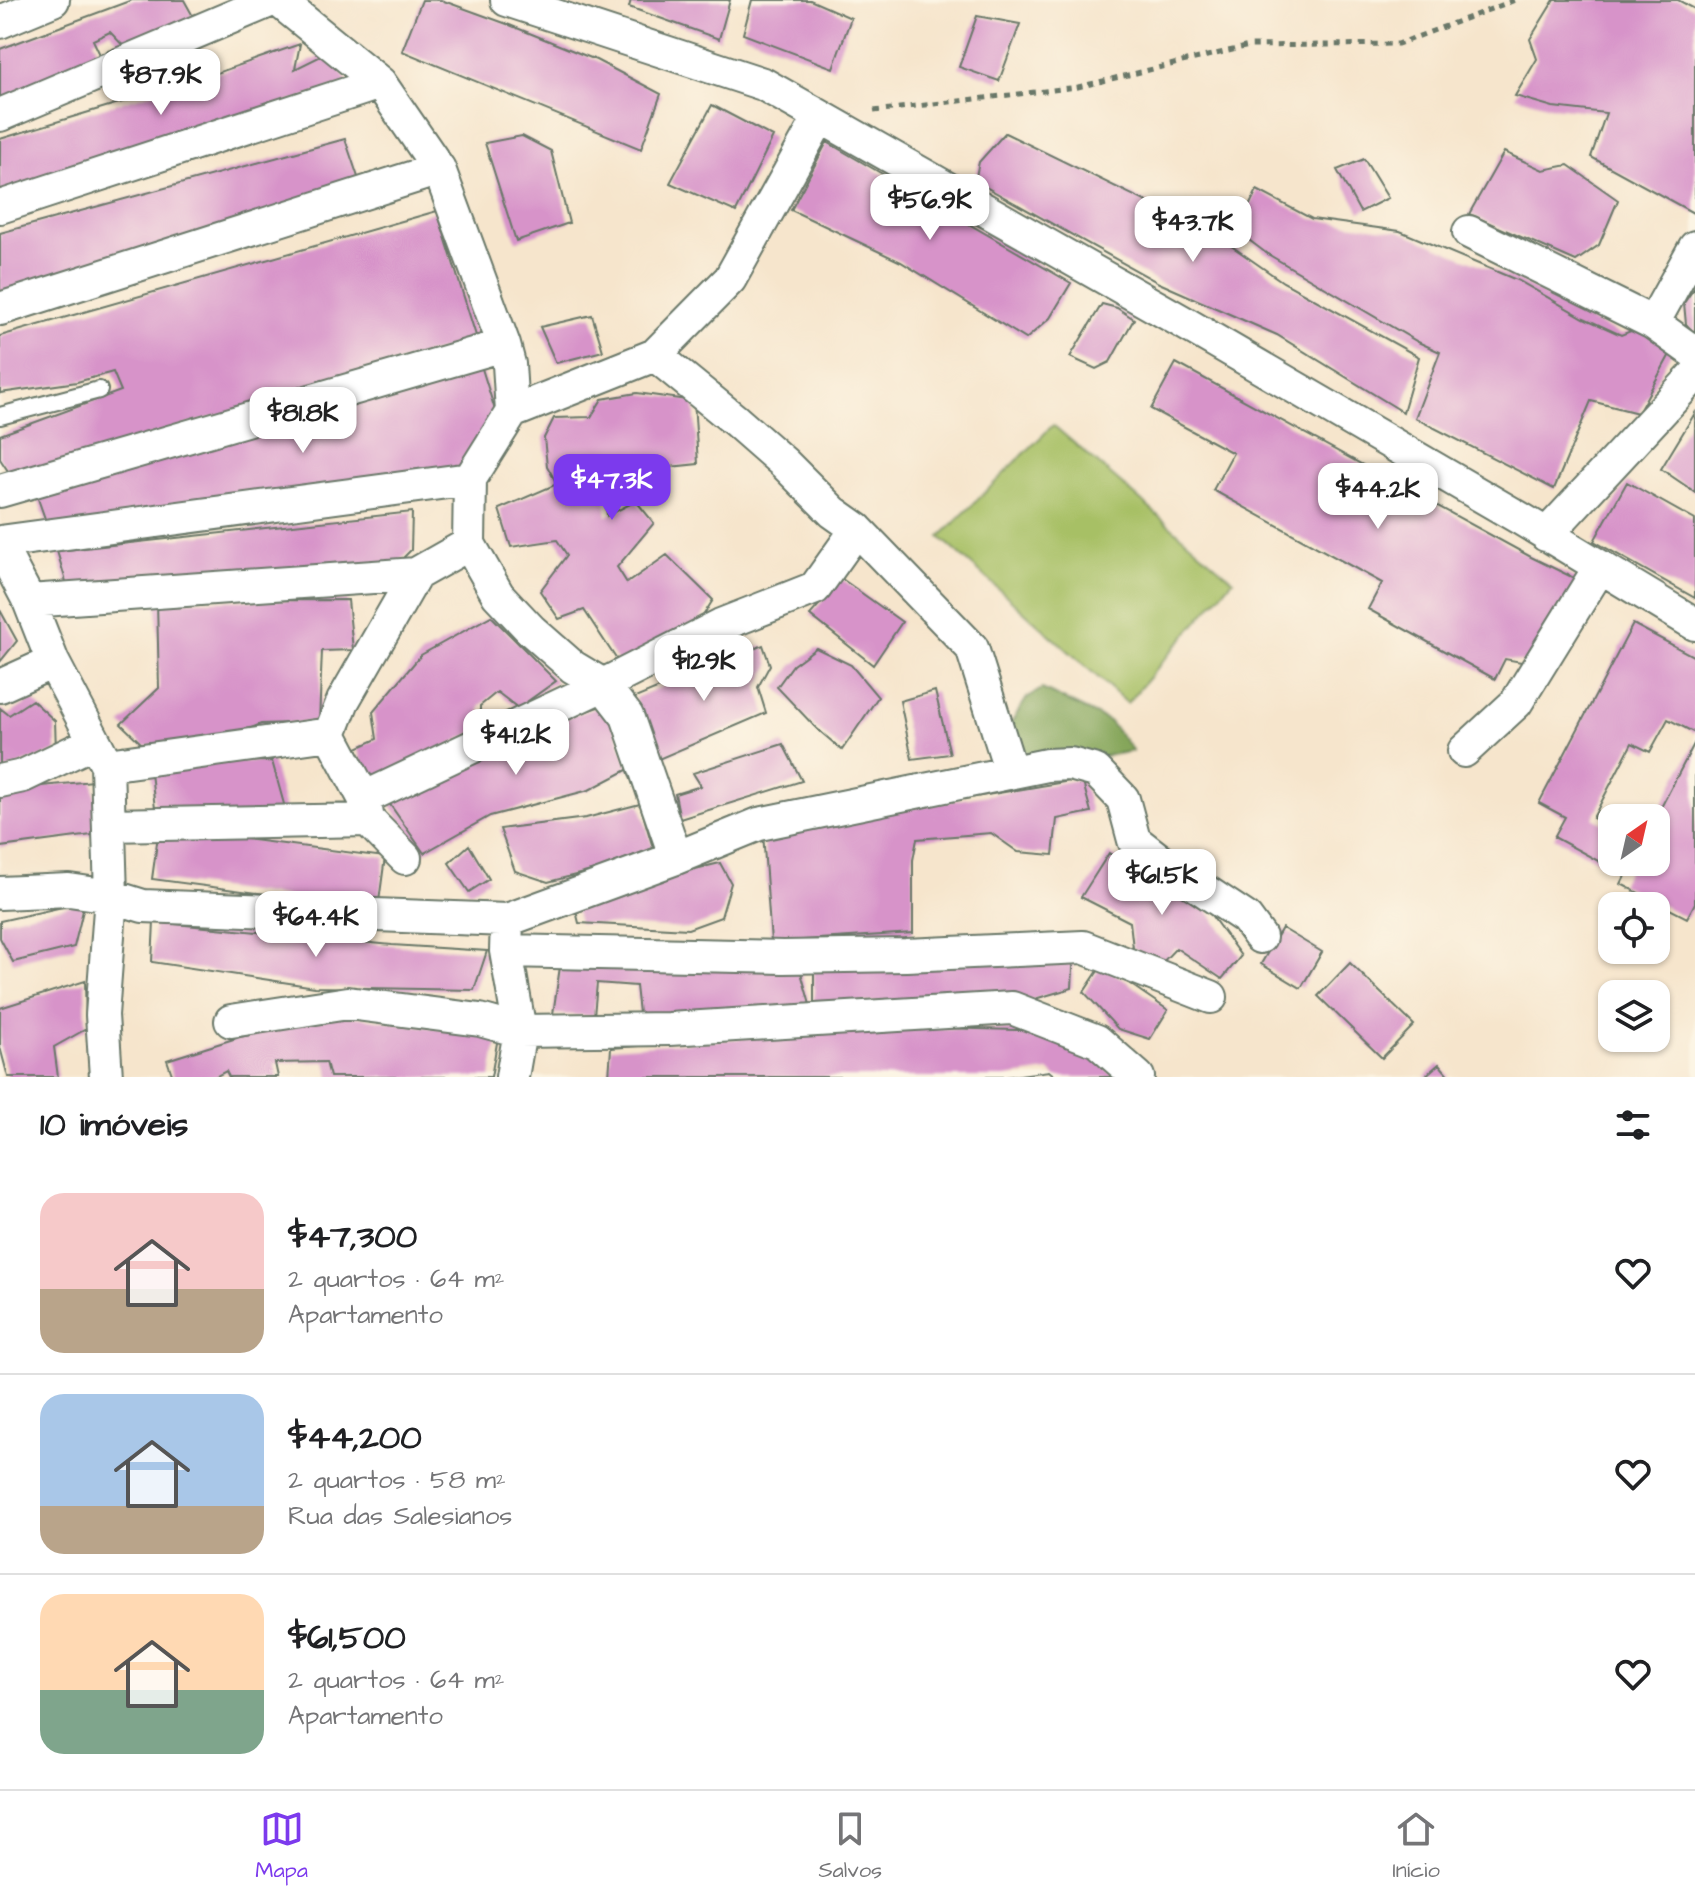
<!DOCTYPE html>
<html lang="pt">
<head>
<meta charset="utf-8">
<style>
	:root { --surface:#fff; --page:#f6f6f6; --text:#202124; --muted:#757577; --line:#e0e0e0; --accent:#7c3aed }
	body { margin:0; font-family:"Architects Daughter",sans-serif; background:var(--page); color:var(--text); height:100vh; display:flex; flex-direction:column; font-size:30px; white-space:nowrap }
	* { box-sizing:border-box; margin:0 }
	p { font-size:26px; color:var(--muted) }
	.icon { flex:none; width:44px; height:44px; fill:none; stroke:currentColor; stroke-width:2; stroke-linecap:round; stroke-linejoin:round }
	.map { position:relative; height:1077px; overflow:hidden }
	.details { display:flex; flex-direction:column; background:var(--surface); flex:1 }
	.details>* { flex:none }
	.needle { width:52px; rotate:34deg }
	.buttons { position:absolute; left:1598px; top:804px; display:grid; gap:16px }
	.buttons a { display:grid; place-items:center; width:72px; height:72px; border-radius:16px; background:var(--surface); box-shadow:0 2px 6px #0004; font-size:40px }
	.price { position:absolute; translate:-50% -68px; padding:0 18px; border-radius:16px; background:#fff; color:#222; font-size:26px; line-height:52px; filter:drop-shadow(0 2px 4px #0008) }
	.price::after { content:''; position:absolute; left:50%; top:48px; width:24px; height:18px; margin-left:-12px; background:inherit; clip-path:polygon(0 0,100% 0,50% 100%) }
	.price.on { background:var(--accent); color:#fff }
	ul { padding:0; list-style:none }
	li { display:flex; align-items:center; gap:24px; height:200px; padding:0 40px }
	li+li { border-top:2px solid var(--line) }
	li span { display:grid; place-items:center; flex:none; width:224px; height:160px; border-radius:24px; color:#555 }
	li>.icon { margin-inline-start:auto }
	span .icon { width:96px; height:96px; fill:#fffc; stroke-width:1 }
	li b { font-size:34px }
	h2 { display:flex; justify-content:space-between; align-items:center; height:96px; padding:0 40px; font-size:34px }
	.dock { display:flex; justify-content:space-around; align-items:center; height:112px; border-top:2px solid var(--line); background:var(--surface); font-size:22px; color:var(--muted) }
	.dock a { display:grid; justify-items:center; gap:4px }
	.dock .on { color:var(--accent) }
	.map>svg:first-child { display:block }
	.green { fill:#a7c065; stroke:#637e4c; stroke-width:2 }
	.forest { fill:#85a65a; stroke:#527247; stroke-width:2 }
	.building { fill:#d793c9 }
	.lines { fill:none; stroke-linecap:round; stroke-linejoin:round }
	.lane-casing { stroke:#6a7869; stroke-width:20 }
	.street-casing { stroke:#6a7869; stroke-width:36 }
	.path { stroke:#6a7869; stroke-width:5; stroke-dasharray:6 6; stroke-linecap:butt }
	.lane { stroke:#fff; stroke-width:16 }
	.street { stroke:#fff; stroke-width:32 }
</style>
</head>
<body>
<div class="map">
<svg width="1695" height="1077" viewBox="0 0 1695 1077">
	<rect width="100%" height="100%" fill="#fcf5e5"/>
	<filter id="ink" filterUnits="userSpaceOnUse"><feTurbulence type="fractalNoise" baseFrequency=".0125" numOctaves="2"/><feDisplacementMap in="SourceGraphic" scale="16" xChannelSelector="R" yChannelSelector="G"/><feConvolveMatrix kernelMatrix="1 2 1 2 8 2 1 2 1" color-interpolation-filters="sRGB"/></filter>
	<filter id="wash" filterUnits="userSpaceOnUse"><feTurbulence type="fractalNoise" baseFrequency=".006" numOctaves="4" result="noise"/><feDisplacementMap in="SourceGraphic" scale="32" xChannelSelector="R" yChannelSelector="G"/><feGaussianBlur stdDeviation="1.8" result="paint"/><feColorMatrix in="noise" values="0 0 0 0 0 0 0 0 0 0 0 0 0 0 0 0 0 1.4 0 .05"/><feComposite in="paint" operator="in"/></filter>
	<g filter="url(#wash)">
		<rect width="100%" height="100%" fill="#f6e5cc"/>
		<path class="green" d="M1053 425 1233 580 1127 703 940 537Z"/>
		<path class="forest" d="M1042 689 1109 721 1133 751 1072 762 1026 752 1006 731 1027 698Z"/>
		<g id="blocks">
			<path class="building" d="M132 0H184L199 27 132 55 110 32 93 40 104 63 0 101V49Z
				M422 0H441L507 24 596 60 661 94 641 149 402 51Z
				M631 0H730L719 39 629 7Z
				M752 0H810L851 18 833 68 743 34Z
				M1554 0H1678L1695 9V214L1591 157 1606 113 1553 107 1515 96 1537 59 1530 39Z
				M977 16 1020 24 999 81 959 67Z
				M300 44 295 69 329 52 348 83 0 196V139L211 75Z
				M712 105 773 137 736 212 670 183Z
				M1005 133 1217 236 1283 282 1419 357 1403 412 1277 335 1159 283 975 181 979 162Z
				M522 136 551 151 569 223 516 241 485 143Z
				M345 139 361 186 0 293V233Z
				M827 142 1071 283 1050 318 1026 339 901 262 791 210Z
				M1504 152 1543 170 1568 165 1618 200 1599 245 1576 261 1469 214Z
				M1364 159 1388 198 1360 212 1337 170Z
				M1257 190 1312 219 1400 231 1519 281 1584 318 1621 335 1641 327 1674 347 1638 413 1591 401 1554 489 1415 418 1440 352 1418 342 1266 253 1237 231Z
				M437 211 477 339 12 477 0 459V435L121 391 113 372 77 382 0 393V336Z
				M1695 287V334L1686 324 1684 303Z
				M1102 304 1117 308 1134 319 1110 362 1096 369 1070 357Z
				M592 315 603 351 556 363 540 327Z
				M479 359 499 423 464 478 49 530 37 496Z
				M1176 363 1531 557 1580 581 1527 663 1505 659 1495 679 1368 609 1382 583 1213 490 1233 453 1151 409Z
				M637 393 694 401 698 464 603 474 607 516 636 501 654 523 617 567 627 583 667 555 713 600 694 630 619 663 584 610 559 619 540 591 567 555 557 540 511 547 499 509 557 484 547 466 544 438 554 418 591 417 602 399Z
				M1695 413V492L1661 469Z
				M1627 482 1695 520V598L1594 541Z
				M412 512 411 550 398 563 67 585 57 551Z
				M842 579 902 622 873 665 810 615Z
				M348 600 353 650 322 651 319 722 261 724 216 742 144 746 121 724 159 688 157 601Z
				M0 610 17 641 0 662Z
				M491 616 556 681 518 708 497 692 480 706V729L370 785 357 748 377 739 373 712 421 655Z
				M1633 624 1695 657V733L1668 719 1650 752 1632 743 1593 818 1612 828V862H1615L1611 868 1554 837 1565 817 1539 803Z
				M763 645 770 665 758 687 766 713 654 761 635 698Z
				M816 648 851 665 878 697 842 750 815 727 777 687 793 665Z
				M935 691 950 754 912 759 900 701Z
				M32 700 55 721 56 751 0 772V708L9 715Z
				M607 704 629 769 589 790 490 816 424 853 389 803 531 730Z
				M1695 742V903L1687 918 1621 884 1632 862H1656V817Z
				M783 744 802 781 680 819 675 794 701 786 693 773Z
				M272 761 287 815 156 818 150 763Z
				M1082 779 1091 812 1057 819 1053 855 1018 852 991 833 917 839 913 860V933L771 942 763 833Z
				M93 781 100 834 0 847V790Z
				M640 804 653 848 599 869 548 882 515 871 500 829 586 818Z
				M159 828 385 857 378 909 152 879Z
				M469 845 489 879 469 892 449 863Z
				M1109 853 1155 883H1174L1200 900 1241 956 1222 979 1176 948 1159 966 1133 948 1130 922 1081 897Z
				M720 863 731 883 721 917 688 929 579 923 573 899Z
				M85 902 74 947 13 962 0 938V921Z
				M154 922 392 945 487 951 474 990 315 987 152 962Z
				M1282 928 1322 952 1301 988 1261 964Z
				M1074 949 1072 988 1028 1001 814 1003V964Z
				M561 960 798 962 811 1008 640 1022 636 986 597 983 594 1016 553 1014Z
				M1350 963 1414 1025 1382 1058 1318 996Z
				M1102 965 1168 1010 1150 1039 1118 1029 1084 992Z
				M85 981 86 1029 54 1047 58 1077H8L0 1047V1008Z
				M342 1015 498 1037 491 1077H330L326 1062 275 1063 278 1077H229L226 1071 215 1077H173L167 1060 240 1037Z
				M857 1026 1063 1031 1115 1077H1056L1049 1071 1005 1077H609L611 1048 725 1040Z
				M1439 1064 1450 1077H1424Z"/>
		</g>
	</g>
	<g filter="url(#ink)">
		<use href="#blocks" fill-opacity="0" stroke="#6a7869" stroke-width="2"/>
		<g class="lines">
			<g class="lane-casing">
				<path id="lane" d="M0 416 99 390"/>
			</g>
			<g class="street-casing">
				<path id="street" d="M278 0 380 83 439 169 504 345 509 364 512 412 470 479 469 544 416 574 343 701 330 734 364 798 368 820 405 858
					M507 0 763 84 1181 321 1523 520 1695 624
					M0 22 53 0
					M0 115 272 0
					M0 207 380 83
					M1469 232 1653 323 1695 353
					M0 309 439 169
					M1653 323 1695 247
					M655 355 736 421 784 463 833 512 857 529 972 648 1011 772
					M512 412 655 355 730 279 820 117
					M0 491 504 345
					M1546 535 1695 375
					M0 542 470 479
					M469 544 498 595 531 630 573 667 603 685 627 716 676 858
					M0 546 29 601 53 662 107 765 111 896 143 906 507 920
					M29 601 416 574
					M0 686 53 662
					M1464 751 1516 703 1600 567
					M107 765 330 734
					M0 781 23 776 94 742
					M364 798 603 685 721 625 815 588 857 529
					M109 825 368 820
					M0 893 69 890 111 896 102 1015 106 1077
					M506 951 783 957 906 955 1083 947 1211 997
					M231 1021 348 1003 480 1020 520 1031 669 1029 1012 1008 1097 1041 1138 1077
					M512 1077 520 1031 506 951 507 920 676 858 759 824 1047 765 1070 764 1096 771 1123 799 1134 840 1166 865 1246 918 1260 937"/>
			</g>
			<path class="path" d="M874 111 1078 87 1249 46 1398 44 1515 0"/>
			<use href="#lane" class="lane"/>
			<use href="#street" class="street"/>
		</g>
	</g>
</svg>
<div class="buttons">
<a><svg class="needle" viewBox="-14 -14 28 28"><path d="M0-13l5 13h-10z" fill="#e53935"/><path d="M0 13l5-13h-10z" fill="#757577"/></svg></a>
<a><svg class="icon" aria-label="locate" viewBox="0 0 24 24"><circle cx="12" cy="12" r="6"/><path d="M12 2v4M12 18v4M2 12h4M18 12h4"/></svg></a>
<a><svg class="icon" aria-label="layers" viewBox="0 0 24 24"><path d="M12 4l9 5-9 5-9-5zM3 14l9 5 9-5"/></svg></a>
</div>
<b class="price" style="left:161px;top:117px">$87.9K</b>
<b class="price" style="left:930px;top:242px">$56.9K</b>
<b class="price" style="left:1193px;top:264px">$43.7K</b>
<b class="price" style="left:303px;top:455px">$81.8K</b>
<b class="price on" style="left:612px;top:522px">$47.3K</b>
<b class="price" style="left:1378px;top:531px">$44.2K</b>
<b class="price" style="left:704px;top:703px">$129K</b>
<b class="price" style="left:516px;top:777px">$41.2K</b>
<b class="price" style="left:1162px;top:917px">$61.5K</b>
<b class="price" style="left:316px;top:959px">$64.4K</b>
</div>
<section class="details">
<h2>10 imóveis<svg class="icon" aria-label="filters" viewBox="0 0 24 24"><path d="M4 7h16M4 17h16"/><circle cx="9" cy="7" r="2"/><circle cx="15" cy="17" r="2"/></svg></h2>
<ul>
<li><span style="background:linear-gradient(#f6c9c9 60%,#b9a48a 0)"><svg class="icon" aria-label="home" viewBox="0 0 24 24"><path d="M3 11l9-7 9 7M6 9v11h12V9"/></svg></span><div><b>$47,300</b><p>2 quartos · 64 m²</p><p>Apartamento</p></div><svg class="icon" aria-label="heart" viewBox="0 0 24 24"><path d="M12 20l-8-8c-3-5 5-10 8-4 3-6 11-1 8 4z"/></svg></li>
<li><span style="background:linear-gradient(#a9c7e8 70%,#b9a48a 0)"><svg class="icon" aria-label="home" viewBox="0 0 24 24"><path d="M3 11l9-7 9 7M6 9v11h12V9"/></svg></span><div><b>$44,200</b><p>2 quartos · 58 m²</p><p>Rua das Salesianos</p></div><svg class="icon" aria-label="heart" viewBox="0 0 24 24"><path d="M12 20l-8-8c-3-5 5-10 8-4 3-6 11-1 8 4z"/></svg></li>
<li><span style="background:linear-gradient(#ffd9b3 60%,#7fa58c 0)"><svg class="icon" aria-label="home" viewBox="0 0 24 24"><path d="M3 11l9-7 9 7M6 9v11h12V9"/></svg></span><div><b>$61,500</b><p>2 quartos · 64 m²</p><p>Apartamento</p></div><svg class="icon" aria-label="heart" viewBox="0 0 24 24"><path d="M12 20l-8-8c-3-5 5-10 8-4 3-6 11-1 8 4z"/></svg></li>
</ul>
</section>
<nav class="dock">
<a class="on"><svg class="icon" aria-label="map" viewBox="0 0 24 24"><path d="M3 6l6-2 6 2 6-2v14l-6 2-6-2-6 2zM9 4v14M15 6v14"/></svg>Mapa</a>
<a><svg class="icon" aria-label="saved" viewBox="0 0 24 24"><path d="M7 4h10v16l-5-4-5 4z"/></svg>Salvos</a>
<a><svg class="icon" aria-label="home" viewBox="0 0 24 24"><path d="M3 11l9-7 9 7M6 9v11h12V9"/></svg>Início</a>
</nav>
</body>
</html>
